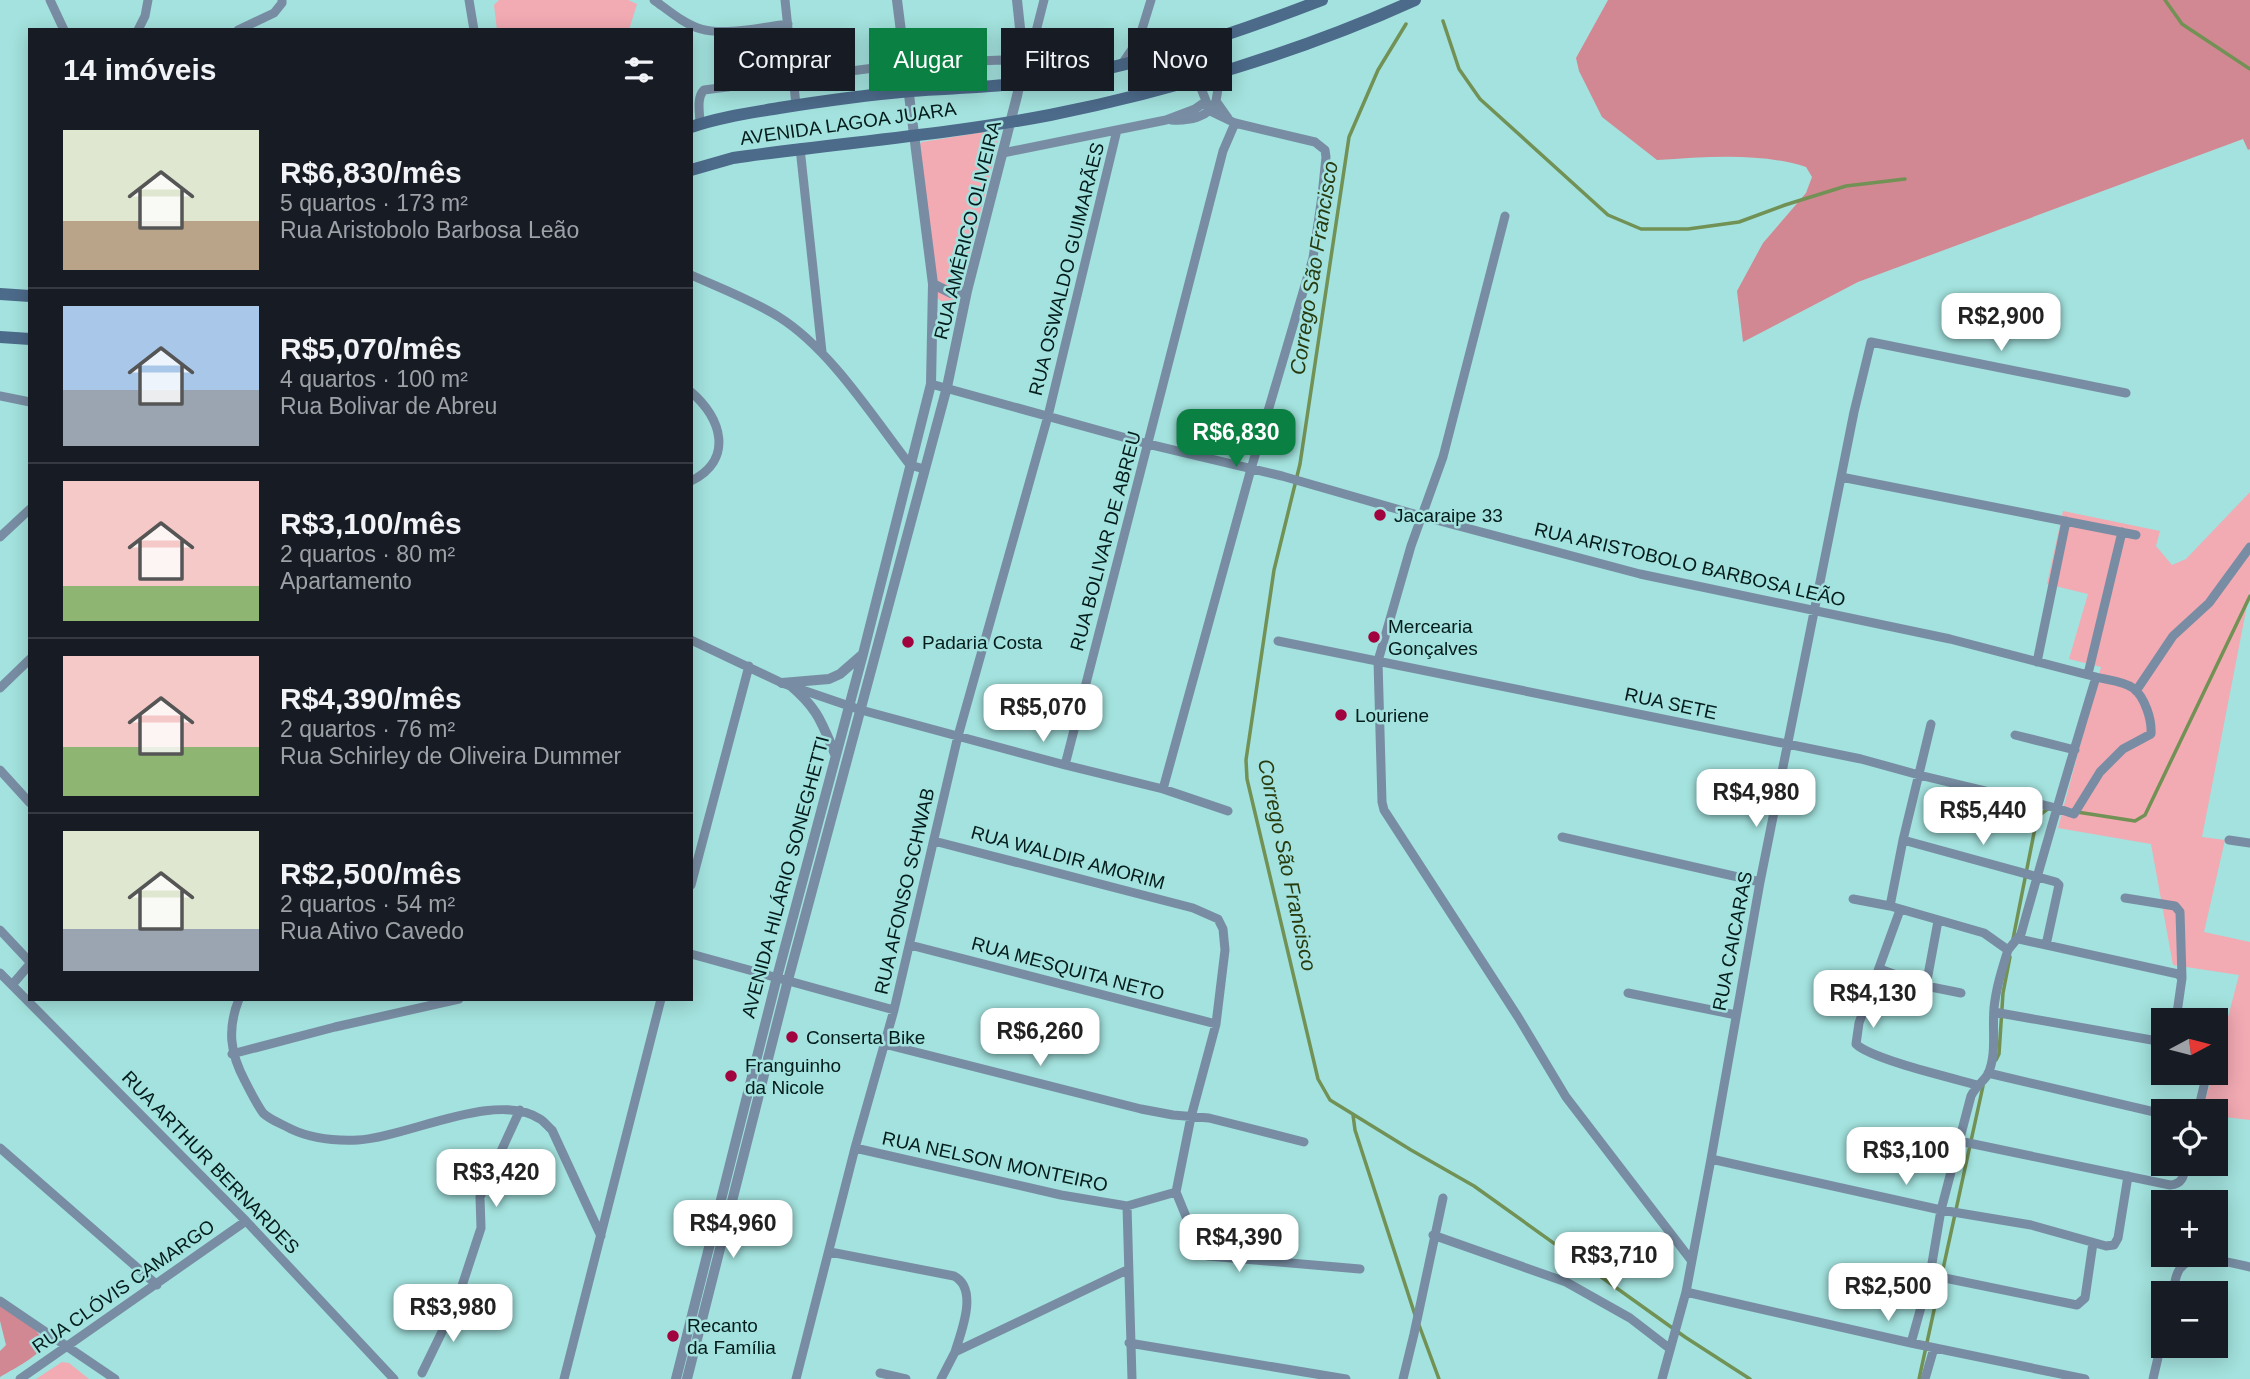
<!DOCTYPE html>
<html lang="pt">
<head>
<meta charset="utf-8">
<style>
	:root { --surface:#171b24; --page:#20242c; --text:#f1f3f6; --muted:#9ea1a6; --line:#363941; --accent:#0b8043 }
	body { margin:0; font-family:Arial,sans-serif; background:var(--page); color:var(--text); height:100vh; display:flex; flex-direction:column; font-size:26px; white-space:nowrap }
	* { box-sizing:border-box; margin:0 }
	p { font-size:23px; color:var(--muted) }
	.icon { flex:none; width:38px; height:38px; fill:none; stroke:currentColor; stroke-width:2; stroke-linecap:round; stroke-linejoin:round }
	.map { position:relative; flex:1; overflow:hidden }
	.drawer { position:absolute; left:28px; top:28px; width:665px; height:973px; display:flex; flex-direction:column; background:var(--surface); border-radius:0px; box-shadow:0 4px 18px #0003 }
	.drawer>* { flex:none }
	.banner { position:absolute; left:714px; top:28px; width:665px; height:63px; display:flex; gap:14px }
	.needle { width:46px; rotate:83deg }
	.buttons { position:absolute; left:2151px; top:1008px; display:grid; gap:14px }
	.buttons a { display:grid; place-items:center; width:77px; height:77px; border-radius:0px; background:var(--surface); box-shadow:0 4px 18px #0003; font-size:35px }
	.price { position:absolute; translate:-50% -60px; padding:0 16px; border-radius:14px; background:#fff; color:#222; font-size:23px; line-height:46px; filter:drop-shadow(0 2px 4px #0008) }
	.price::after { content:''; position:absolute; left:50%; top:42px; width:21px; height:16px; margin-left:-10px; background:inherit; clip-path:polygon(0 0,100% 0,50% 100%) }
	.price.active { background:var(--accent); color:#fff }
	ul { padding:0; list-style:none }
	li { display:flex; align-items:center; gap:21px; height:175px; padding:0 35px }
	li+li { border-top:2px solid var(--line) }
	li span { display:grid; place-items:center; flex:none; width:196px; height:140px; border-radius:0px; color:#555 }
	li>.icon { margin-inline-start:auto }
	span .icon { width:84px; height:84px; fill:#fffc; stroke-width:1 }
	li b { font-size:30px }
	h2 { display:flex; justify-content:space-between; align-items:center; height:84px; padding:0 35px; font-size:30px }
	.pill { padding:0 24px; border-radius:0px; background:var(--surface); box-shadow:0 4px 18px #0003; font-size:24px; line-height:63px }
	.pill.active { background:var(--accent); color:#fff }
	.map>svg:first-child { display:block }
	.green { fill:#f2aab3 }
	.forest { fill:#d28892 }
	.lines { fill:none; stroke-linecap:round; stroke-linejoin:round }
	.stream { stroke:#729155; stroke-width:3.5 }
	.minor { stroke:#788da3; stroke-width:9 }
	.tertiary { stroke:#788da3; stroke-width:10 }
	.secondary { stroke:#4c6a8a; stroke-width:12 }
	.poi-dot { fill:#a1033e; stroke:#a3e2de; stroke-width:2.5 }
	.labels { text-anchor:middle; stroke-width:5; stroke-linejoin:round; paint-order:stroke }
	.street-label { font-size:19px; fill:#021c1b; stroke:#a3e2de }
	.poi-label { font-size:19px; fill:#021c1b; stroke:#a3e2de; text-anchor:start }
	.water-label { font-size:21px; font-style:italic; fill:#273b0f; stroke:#a3e2de }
</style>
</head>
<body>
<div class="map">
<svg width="2250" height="1379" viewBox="0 0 2250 1379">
	<rect width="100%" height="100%" fill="#a3e2de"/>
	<path class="green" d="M499 0H628L637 4 629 30H497L494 5Z
		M990 131 997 138 998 144 957 303 946 305 937 298 920 144 922 142Z
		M2250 492V590L2202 837 2225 840 2204 932 2250 942V1120L2216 1116V1111H2202L2213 1073H2216V1063L2239 975 2173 965 2151 844 2058 828 2101 667 2069 659 2088 594 2047 584 2063 511 2160 531 2156 546 2172 565 2186 559Z
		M62 1362 69 1363 89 1379H36Z"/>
	<path class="forest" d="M1608 0H2250V149L2248 150 2243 139 1858 282 1743 342 1737 291 1763 243 1806 193 1812 177 1806 167C1759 152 1706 157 1657 160L1602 117 1579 71 1576 58Z
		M0 1304C11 1312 51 1333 41 1349 35 1358 10 1371 0 1377V1351L6 1345 0 1321Z"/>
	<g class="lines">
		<path class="stream" d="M2165 0 2182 24 2250 69
			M1443 21 1459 69 1480 99 1608 215 1641 229H1688L1739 222 1785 205 1846 186 1905 179
			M1406 24 1378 70 1349 137 1300 464 1274 570 1246 760 1247 779 1318 1079 1330 1100 1411 1150 1474 1186 1685 1337 1750 1379
			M2077 812 2135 821 2145 815 2250 596
			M2013 939 2036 823 2041 814 2049 808
			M1996 1060 1999 1054 2003 993 2010 957
			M1353 1115 1355 1130 1415 1315
			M1419 1325 1439 1379
			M1919 1379 1983 1086"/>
		<path class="minor" d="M50 0 64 30
			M469 0 474 30
			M654 0C668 10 684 24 701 29 724 36 763 27 788 24
			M785 0 796 105
			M138 30 145 16 148 0
			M238 30 274 13 282 3V0
			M1122 64 1139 39 1151 0
			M1221 71 1216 101 1228 118
			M1171 120C1188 121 1209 118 1216 101
			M700 124C700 113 696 98 704 90L905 64 1002 60 1024 65 1032 47 1044 0
			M800 148 822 352
			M1003 153 1166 120 1195 109 1205 102
			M1505 216 1443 457 1411 546 1378 661 1382 802 1384 810 1518 1017 1566 1097 1691 1260
			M691 275C720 288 752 300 779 317 830 349 873 417 910 465L924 469
			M931 384 1148 444 1282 476 1421 516 1640 574 1950 639 2096 677C2070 763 2045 848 2021 934L2008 950
			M691 392C722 418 734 460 691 481
			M0 396 30 402
			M1841 477 2136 535
			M0 537 30 509
			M691 640 782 683 861 710 1065 765 1163 789 1228 811
			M1278 641 1861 759 1919 775 2056 808 2074 814 2100 772 2123 749 2151 734C2152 720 2145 697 2133 688 2124 681 2107 680 2096 677
			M2037 662 2066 521
			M2088 674 2122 532
			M0 688 30 659
			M2136 691 2173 636 2209 603 2250 547
			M2015 735 2075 750
			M1065 765 1223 151 1235 123
			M0 770 30 803
			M1163 789 1251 469 1313 258 1322 196 1326 157 1325 150 1315 142 1235 123 1210 111 1197 78
			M1562 837 1760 882
			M1903 840 2056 882 2059 885 2046 945
			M2229 840 2250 843
			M691 885 749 666
			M2125 898 2175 906 2180 912 2182 978
			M1853 899 1890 906 1984 933 2008 950C2002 969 1996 988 1994 1008 1992 1030 1997 1054 1988 1074 1984 1081 1976 1086 1971 1096L1941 1210 1930 1275 1911 1343
			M1890 906 1903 840 1931 724
			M1900 910 1859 1023 1856 1044C1871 1059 1952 1078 1977 1085
			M0 930 30 962
			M2019 939 2178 974 2182 978 2176 1020
			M910 945 1216 1024
			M691 954 894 1010
			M1880 969 1926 986 1961 993
			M0 973 246 1221 394 1379
			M12 985 30 964
			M1926 986 1938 921
			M1628 993 1736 1015
			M239 999C227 1029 230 1053 245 1081 250 1091 256 1103 263 1113 270 1120 282 1124 291 1129 312 1139 336 1141 358 1140 408 1137 496 1090 540 1119 544 1121 548 1127 552 1130L601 1236
			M1994 1012 2163 1042
			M884 1044 1141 1109 1173 1115 1209 1118 1304 1142
			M232 1054 335 1027 459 999
			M1988 1073 2163 1114
			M2198 1111 2207 1073
			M1959 1141 2170 1185C2183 1184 2184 1175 2186 1164
			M0 1148 157 1285
			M855 1148 1061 1195 1127 1206 1176 1192 1191 1117 1216 1024 1225 950 1223 929 1218 919 1193 908 934 841
			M1711 1159 1941 1210 2031 1225 2106 1246 2114 1245 2118 1238 2128 1176
			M1176 1192 1198 1246 1208 1256 1360 1269
			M1127 1206 1132 1379
			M1433 1235 1566 1282 1630 1318 1669 1348
			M830 1252 954 1276C979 1289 961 1332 955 1352
			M1930 1275 2077 1305 2085 1298 2093 1243
			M1686 1292 1911 1343 2085 1379
			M2173 1293C2174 1286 2175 1278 2178 1272 2188 1249 2232 1263 2250 1267
			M0 1301 115 1379
			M1129 1343 1346 1379
			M422 1373 457 1301 481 1228 480 1197 520 1110
			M880 1373 906 1379
			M20 1379 246 1221
			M564 1379 661 999
			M796 1379 855 1148 894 1010 958 736 1048 416 1117 130
			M941 1379 955 1352 1127 1270
			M1403 1379 1414 1334 1443 1198
			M1662 1379 1686 1292 1711 1159 1760 882 1854 412 1871 342 2126 393
			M1925 1379 1934 1348
			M2153 1379 2163 1336"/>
		<path class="tertiary" d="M933 284 951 293 967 291
			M782 683 829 679 840 674 863 654
			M790 685C818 709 821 721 835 754
			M676 1379 777 977 863 654 931 384 933 284 897 0
			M687 1379 788 980 947 387 967 291 1017 96 1024 65 1017 0"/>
		<path class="secondary" d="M691 127C720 117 750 113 779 108 823 101 867 95 911 91 948 88 985 88 1022 83 1125 71 1226 37 1322 0
			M691 170 733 158C838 143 946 135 1050 115 1171 91 1303 51 1415 0
			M0 294 30 296
			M0 337 30 339"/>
	</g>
	<g class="poi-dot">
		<circle cx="1380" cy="515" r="7"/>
		<circle cx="1374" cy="637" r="7"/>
		<circle cx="908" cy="642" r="7"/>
		<circle cx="1341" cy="715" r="7"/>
		<circle cx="792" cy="1037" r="7"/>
		<circle cx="731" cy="1076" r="7"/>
		<circle cx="673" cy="1336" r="7"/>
	</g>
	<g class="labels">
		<g class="street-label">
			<text transform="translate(848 123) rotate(-8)" y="7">AVENIDA LAGOA JUARA</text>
			<text transform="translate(967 230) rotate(-76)" y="7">RUA AMÉRICO OLIVEIRA</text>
			<text transform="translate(1066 269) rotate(-76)" y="7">RUA OSWALDO GUIMARÃES</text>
			<text transform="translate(1105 541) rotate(-75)" y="7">RUA BOLIVAR DE ABREU</text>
			<text transform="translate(1690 564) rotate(13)" y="7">RUA ARISTOBOLO BARBOSA LEÃO</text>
			<text transform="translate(1671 703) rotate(12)" y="7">RUA SETE</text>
			<text transform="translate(1068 857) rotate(15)" y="7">RUA WALDIR AMORIM</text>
			<text transform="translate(785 877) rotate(-75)" y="7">AVENIDA HILÁRIO SONEGHETTI</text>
			<text transform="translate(904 891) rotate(-77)" y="7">RUA AFONSO SCHWAB</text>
			<text transform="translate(1732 941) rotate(-79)" y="7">RUA CAICARAS</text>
			<text transform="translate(1068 968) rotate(15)" y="7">RUA MESQUITA NETO</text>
			<text transform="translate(995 1161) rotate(12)" y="7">RUA NELSON MONTEIRO</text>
			<text transform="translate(211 1162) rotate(46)" y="7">RUA ARTHUR BERNARDES</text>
			<text transform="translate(123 1286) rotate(-35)" y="7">RUA CLÓVIS CAMARGO</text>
		</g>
		<g class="poi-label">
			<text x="1394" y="522">Jacaraipe 33</text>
			<text x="1388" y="633">Mercearia<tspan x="1388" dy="22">Gonçalves</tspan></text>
			<text x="922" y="649">Padaria Costa</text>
			<text x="1355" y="722">Louriene</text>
			<text x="806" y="1044">Conserta Bike</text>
			<text x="745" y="1072">Franguinho<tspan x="745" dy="22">da Nicole</tspan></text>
			<text x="687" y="1332">Recanto<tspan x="687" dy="22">da Família</tspan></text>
		</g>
		<g class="water-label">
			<text transform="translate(1314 268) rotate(-81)" y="7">Corrego São Francisco</text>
			<text transform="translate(1287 865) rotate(78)" y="7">Corrego São Francisco</text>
		</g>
	</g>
</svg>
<div class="buttons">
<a><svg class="needle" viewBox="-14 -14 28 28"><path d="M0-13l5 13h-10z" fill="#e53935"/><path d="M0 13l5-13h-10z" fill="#9ea1a6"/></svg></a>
<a><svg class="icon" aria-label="locate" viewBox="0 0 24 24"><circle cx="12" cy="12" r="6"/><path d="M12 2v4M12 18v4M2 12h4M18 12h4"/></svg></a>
<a>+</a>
<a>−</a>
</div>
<b class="price" style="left:2001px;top:353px">R$2,900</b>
<b class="price active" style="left:1236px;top:469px">R$6,830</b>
<b class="price" style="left:1043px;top:744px">R$5,070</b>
<b class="price" style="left:1756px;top:829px">R$4,980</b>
<b class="price" style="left:1983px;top:847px">R$5,440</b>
<b class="price" style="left:1873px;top:1030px">R$4,130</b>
<b class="price" style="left:1040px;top:1068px">R$6,260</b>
<b class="price" style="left:1906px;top:1187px">R$3,100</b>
<b class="price" style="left:496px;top:1209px">R$3,420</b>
<b class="price" style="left:733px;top:1260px">R$4,960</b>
<b class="price" style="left:1239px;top:1274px">R$4,390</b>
<b class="price" style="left:1614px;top:1292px">R$3,710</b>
<b class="price" style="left:1888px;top:1323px">R$2,500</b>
<b class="price" style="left:453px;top:1344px">R$3,980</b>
<div class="banner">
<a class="pill">Comprar</a>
<a class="pill active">Alugar</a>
<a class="pill">Filtros</a>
<a class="pill">Novo</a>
</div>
<section class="drawer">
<h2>14 imóveis<svg class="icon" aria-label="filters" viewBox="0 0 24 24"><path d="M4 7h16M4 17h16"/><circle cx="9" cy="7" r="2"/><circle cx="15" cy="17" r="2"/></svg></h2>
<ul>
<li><span style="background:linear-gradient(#dfe7d0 65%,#b9a48a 0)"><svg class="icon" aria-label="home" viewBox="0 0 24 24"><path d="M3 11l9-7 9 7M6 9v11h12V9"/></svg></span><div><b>R$6,830/mês</b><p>5 quartos · 173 m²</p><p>Rua Aristobolo Barbosa Leão</p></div></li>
<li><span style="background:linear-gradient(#a9c7e8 60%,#9aa5b1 0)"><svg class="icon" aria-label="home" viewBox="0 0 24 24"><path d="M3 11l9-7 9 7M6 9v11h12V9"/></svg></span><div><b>R$5,070/mês</b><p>4 quartos · 100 m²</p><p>Rua Bolivar de Abreu</p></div></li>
<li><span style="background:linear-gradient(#f6c9c9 75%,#8fb573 0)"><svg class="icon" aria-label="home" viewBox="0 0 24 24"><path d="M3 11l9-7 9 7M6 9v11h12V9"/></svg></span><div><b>R$3,100/mês</b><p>2 quartos · 80 m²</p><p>Apartamento</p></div></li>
<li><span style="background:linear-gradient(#f6c9c9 65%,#8fb573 0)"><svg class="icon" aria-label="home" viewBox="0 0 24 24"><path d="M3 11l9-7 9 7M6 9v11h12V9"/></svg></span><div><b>R$4,390/mês</b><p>2 quartos · 76 m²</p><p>Rua Schirley de Oliveira Dummer</p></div></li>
<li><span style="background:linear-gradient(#dfe7d0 70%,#9aa5b1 0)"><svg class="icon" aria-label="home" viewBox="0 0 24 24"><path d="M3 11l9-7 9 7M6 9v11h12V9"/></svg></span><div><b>R$2,500/mês</b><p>2 quartos · 54 m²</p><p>Rua Ativo Cavedo</p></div></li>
</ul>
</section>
</div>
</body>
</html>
